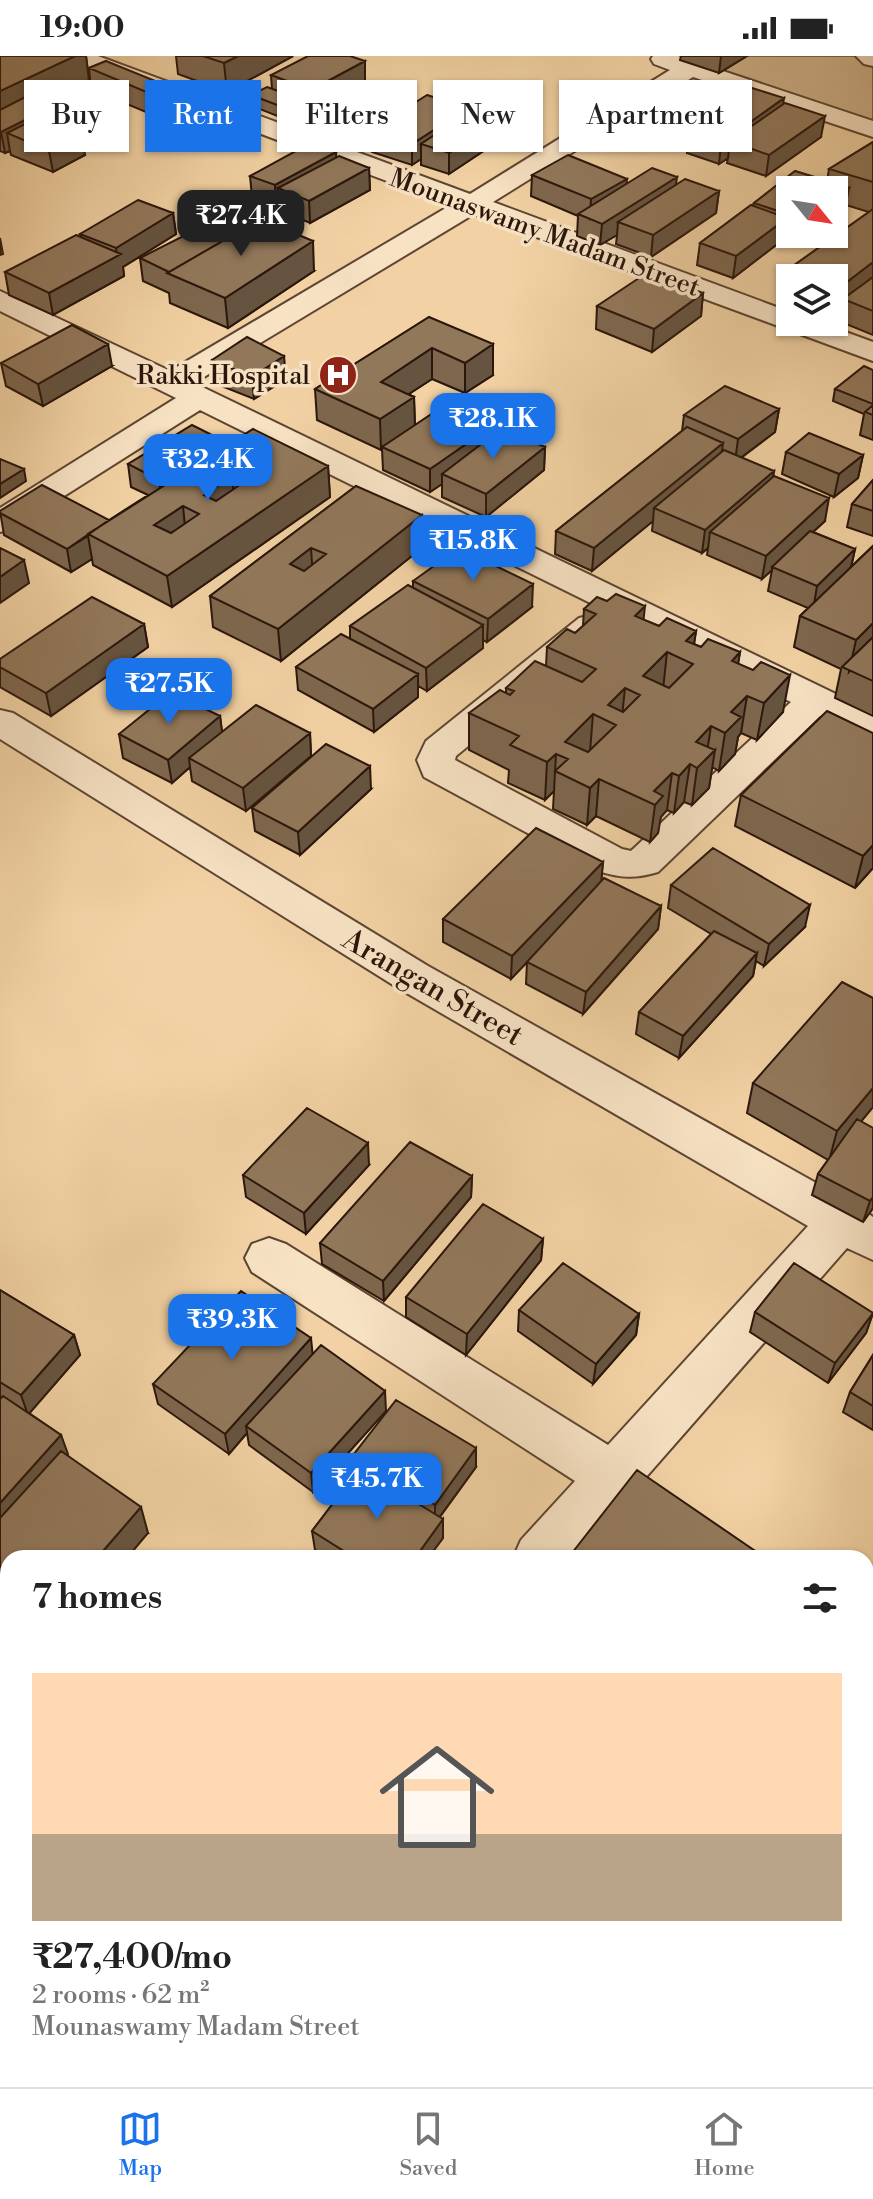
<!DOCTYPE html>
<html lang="en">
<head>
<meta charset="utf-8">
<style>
	:root { --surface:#fff; --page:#f2f2f2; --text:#222; --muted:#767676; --line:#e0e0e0; --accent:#1a73e8 }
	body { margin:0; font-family:"Libre Bodoni",serif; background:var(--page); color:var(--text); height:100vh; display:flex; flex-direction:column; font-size:30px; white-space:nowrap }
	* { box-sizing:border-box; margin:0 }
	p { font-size:26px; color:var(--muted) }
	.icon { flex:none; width:44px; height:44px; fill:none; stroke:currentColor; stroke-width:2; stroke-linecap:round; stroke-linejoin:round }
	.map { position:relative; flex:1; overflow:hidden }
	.side { position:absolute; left:0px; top:1494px; width:874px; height:538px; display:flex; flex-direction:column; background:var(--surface); border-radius:24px 24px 0 0; box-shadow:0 2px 6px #0004 }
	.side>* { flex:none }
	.top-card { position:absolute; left:24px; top:24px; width:826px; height:72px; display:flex; gap:16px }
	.needle { width:52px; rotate:120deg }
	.controls { position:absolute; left:776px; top:120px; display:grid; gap:16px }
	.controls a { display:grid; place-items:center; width:72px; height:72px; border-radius:0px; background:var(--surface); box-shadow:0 2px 6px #0004; font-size:40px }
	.price { position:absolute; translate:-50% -68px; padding:0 18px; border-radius:16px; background:var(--accent); color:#fff; font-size:26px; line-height:52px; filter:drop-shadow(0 2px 4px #0008) }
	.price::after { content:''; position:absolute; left:50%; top:48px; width:24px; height:18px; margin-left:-12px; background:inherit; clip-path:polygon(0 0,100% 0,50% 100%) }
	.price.on { background:#222; color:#fff }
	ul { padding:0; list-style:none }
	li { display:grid; align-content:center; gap:16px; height:424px; padding:0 32px }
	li+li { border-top:2px solid var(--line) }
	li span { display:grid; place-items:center; height:248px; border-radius:0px; color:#555 }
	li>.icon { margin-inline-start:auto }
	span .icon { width:144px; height:144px; fill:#fffc; stroke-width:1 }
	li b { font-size:34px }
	h2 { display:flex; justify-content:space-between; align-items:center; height:96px; padding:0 32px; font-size:34px }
	.tag { padding:0 28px; border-radius:0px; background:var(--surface); box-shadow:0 2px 6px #0004; font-size:28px; line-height:72px }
	.tag.on { background:var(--accent); color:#fff }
	.status { display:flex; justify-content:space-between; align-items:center; height:56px; padding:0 40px; background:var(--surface); direction:ltr }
	.status svg { height:22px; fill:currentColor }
	.tab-bar { display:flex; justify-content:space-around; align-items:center; height:112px; border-top:2px solid var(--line); background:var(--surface); font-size:22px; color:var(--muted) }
	.tab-bar a { display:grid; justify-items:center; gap:4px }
	.tab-bar .on { color:var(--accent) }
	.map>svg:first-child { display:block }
	.green { fill:#d0b28a; stroke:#7e644a; stroke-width:2 }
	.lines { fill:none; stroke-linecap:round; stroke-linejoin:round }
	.street-casing { stroke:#5d4531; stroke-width:4 }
	.street { fill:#f7e2c4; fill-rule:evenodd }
	.wall { fill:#7e674e; stroke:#2b160b; stroke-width:2 }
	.shaded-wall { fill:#665440; stroke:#2b160b; stroke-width:2 }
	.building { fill:#92785b; stroke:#2b160b; stroke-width:2; fill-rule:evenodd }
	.labels { text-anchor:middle; stroke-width:7; stroke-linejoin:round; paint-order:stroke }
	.far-street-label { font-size:26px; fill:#2b160b; stroke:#f7e2c4 }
	.far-poi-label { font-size:26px; fill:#2b160b; stroke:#f7e2c4; text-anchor:end }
	.street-label { font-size:30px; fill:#2b160b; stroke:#f7e2c4 }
</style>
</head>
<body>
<div class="status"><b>19:00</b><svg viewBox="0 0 49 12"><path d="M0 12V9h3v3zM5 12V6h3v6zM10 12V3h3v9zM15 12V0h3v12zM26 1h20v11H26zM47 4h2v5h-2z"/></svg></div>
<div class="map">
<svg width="873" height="2031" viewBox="0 0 873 2031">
	<rect width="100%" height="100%" fill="#f2d2a4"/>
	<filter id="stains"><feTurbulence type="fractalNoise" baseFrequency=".0025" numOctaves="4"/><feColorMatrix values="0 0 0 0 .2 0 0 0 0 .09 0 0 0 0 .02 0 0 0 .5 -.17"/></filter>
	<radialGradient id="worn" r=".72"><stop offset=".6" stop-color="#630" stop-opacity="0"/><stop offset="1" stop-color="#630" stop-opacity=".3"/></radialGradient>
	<path class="green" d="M747 0H860L873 8V68L719 17Z"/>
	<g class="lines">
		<g class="street-casing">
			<path id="street" d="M63 0H98L470 138 670 14 654 8 651 3 653 0H678L873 65V81L693 21 493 146 790 256V266H818L873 286V305L474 158 194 327 873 656V683L820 660 658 816C635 823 621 822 598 815L424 721 417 704 426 685 579 562 592 559 605 562 610 570 605 578 456 700 455 704 622 793 631 795 791 646 200 354 12 473 0 476V452L176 342 0 255V235L170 315 451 149 66 5Z
				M856 0H873V10L864 8Z
				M0 654 13 657 428 910 859 1151 873 1161V1204L847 1192 575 1502H513L521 1484 575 1425 252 1216 245 1202 252 1188 269 1182 286 1188 608 1389 808 1170 398 932 0 683Z
				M0 1563 8 1566V1670L0 1673Z
				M873 1651V1715L866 1718V1653Z
				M583 2024H649L646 2031H580Z"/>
		</g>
		<use href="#street" class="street"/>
	</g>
	<path class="wall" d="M0 0H86L89 24 46 44 57 48 60 69 85 99 53 116 11 99 10 95 5 97 0 95Z
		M176 0H293L227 36 178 18Z
		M681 0H747L719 17 680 4Z
		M106 5 183 56 165 64 91 33 89 12Z
		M365 5V26L312 55 307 53V56L290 65 252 50 251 39 272 33 271 19Z
		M783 48 821 81 766 120 727 107 728 102 719 108 687 97 689 78 671 90 616 71 617 50 698 70Z
		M468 52V61L491 90 449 118 421 109V103L412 109 372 96V74Z
		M873 86V279L839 265 840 257 834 262V222H790V248L782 245 786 215 869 156 846 149 845 153 834 163V134H790V178H816L805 187 784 180V183L733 222 697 209 700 187 751 149 753 150 754 147 795 115 827 125 829 113Z
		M336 101 369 112 370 134 310 167 279 154V149L276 151 252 141 250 120Z
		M532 119 626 128 676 129 719 135 716 157 651 201 616 188 617 179 600 189 577 180 578 160 531 140Z
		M173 157 176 178 123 211 124 220 53 259 9 239 5 216 81 181 80 178Z
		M140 202 314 215 228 272 170 247 169 237 143 225Z
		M703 237 701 260 652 296 596 273 597 250Z
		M429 261 493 319 465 337 432 323 409 338 414 341 415 369 495 378 545 391 544 414 486 461 442 441V428L430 436 383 414 382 393 381 394 317 364 315 333Z
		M212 304 286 323 254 343 214 327Z
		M1 307 112 310 43 350 6 330Z
		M873 314V384L860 379 864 358 833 345 835 333Z
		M779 353 775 376 741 402 774 415 773 420 825 465 813 476 855 493 851 511 873 490V660L835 642 841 613 794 591 800 560 808 552 768 535 772 514 762 523 707 499 708 492 702 497 652 475 653 465 592 515 555 498 556 475 682 375 684 359Z
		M224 385V391L328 410 330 441 172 551 93 509 92 503 71 516 4 479 0 455 109 464 148 439 131 431 128 408Z
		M786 396 863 399 858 422 834 441 782 418Z
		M873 424V480L847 471 852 448Z
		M356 430 423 491 281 605 213 571 210 540Z
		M413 525 532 551 487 586 483 584V592L427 635 418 630V641L374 676 298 634 296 611 350 583V570L413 532Z
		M584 553 644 564 659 570 696 575 694 588 701 591 740 596 738 607 783 656 757 684 741 677 738 681 735 698 719 715 712 711 709 732 692 749 684 746 674 757 667 754 660 761 658 777 650 786 596 760 587 769 553 753 554 735 545 744 508 727 509 714 469 694V657L506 637V632L546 610 547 591 575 577 583 570Z
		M144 568 148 591 51 660 0 631V603Z
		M220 660 222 676 310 677 311 700 246 755 192 725 190 711 172 727 123 702 119 678Z
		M873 677V812L855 832 735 770 741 739Z
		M371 733 300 799 255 775 252 752Z
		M603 806 601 825 661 850 658 873 583 958 526 928 527 906 511 923 443 886V863Z
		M671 829 805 871 764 910 756 905 753 920 679 1002 636 978 639 956 711 878 668 852Z
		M873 942V1051L861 1065 873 1152 863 1166 812 1139 818 1118 828 1104 747 1057 753 1027Z
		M369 1109 306 1178 246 1141 243 1119Z
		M472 1120 471 1141 384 1245 322 1208 320 1187Z
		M543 1183 541 1204 466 1299 406 1261V1241Z
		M0 1234 74 1279 80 1299 29 1357 61 1379 67 1399 148 1477 8 1502V1592L0 1586Z
		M519 1254 639 1258 636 1279 593 1328 518 1275Z
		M755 1256 873 1257 866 1277 828 1327 750 1276Z
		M313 1298 386 1355 313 1436 249 1389 247 1377 229 1398 158 1348 153 1328Z
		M873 1299V1374L843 1356 850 1336Z
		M354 1398 476 1411 440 1461 443 1482 428 1502H328L315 1494 312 1475 356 1417Z
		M866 1752 873 1757V2031H837L829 2024H866Z
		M198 2024H376L371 2031H205Z"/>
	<path class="shaded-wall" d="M75 0H86L89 24 0 66V35Z
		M238 0H293L227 36 224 7Z
		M721 0H747L719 17Z
		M365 5V26L312 55 311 34Z
		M180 35 183 56 165 64 163 43Z
		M784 42 781 63 730 85 728 102 719 108 721 87Z
		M306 45 307 56 290 65V54Z
		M57 48 60 69 7 77 10 95 5 97 1 76Z
		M700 51 698 72 689 76V78L671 90 673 69Z
		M468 52 467 73 421 88V103L412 109V88Z
		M825 60 821 81 766 120 769 99Z
		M492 68 491 90 449 118V97Z
		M82 78 85 99 53 116 49 95Z
		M336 96 337 117 278 132 279 149 276 151 275 129Z
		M369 112 370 134 310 167 309 145Z
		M677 121 674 142 618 166 617 179 600 189 602 168Z
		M627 123 625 144 590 163 591 143Z
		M849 132 845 153 834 163V144Z
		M719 135 716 157 651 201 653 179Z
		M173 157 176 178 123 211 124 220 53 259 49 237 117 200 116 192Z
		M787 162 784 183 733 222 736 200Z
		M807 178H816L805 187Z
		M0 182 3 198 0 199Z
		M313 185 314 215 228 272 225 242Z
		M873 206V232L843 243 840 257 834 262 839 232Z
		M703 237 701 260 652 296 654 273Z
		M108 288 112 310 43 350 38 328Z
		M493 288V319L465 337V307Z
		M432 292V323L381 356V326Z
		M284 300 286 323 254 343 252 321Z
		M414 341 415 372 382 391 381 394 380 363Z
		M779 353 775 376 735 406 738 383Z
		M495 368V391L442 418V428L430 436V413Z
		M224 385 226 407 162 447 159 424Z
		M723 387 720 410 654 452 653 465 592 515 594 492Z
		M545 391 544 414 486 461V438Z
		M863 399 858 422 834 441 839 418Z
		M328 410 330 441 172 551 167 520Z
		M24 413 26 425 0 442V428Z
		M774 415 770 438 710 476 708 492 702 497 705 474Z
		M232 420 235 451 207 470 204 439Z
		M829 442 825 465 774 512 772 511V514L762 523 766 500Z
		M183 450 186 481 159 500 154 469Z
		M422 459 423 491 281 605 278 573Z
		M88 480 92 503 71 516 67 493Z
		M311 492 313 523 290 508Z
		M855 493 850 516 813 554 817 530Z
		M24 504 29 527 0 547V521Z
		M533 528 532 551 487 586 488 563Z
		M645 550 641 588 635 560Z
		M873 567V592L849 616 856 584Z
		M144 568 148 591 51 660 46 637Z
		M483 569V592L427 635 426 612Z
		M696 575 691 607 686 585Z
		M667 596 663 634 643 620Z
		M740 596 734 634 732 605Z
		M418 618V641L374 676 373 653Z
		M790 619 783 656 757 684 764 647Z
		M625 632 621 670 616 669 608 649Z
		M747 640 741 677 738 681 735 698 719 715 725 677 731 656Z
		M593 658 590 696 568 703 565 686Z
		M220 660 223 683 189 702 190 711 172 727 168 704Z
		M711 670 706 703 715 694 709 732 692 749 697 712 696 686Z
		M310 677 311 700 246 755 243 732Z
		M556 698 554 735 545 744 547 706Z
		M690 708 684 746 674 757 679 720Z
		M370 710 371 733 300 799 298 776Z
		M672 717 667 754 661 761 658 777 650 786 655 749 654 735Z
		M599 723 596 760 587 769 590 732Z
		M873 789V812L855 832 863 800Z
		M603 806 601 829 511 923 512 900Z
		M810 849 805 871 764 910 769 888Z
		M661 850 658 873 583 958 586 936Z
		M757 897 753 920 679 1002 683 980Z
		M873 1032V1051L829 1105 837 1075Z
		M368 1087 369 1109 306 1178 304 1157Z
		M472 1120 471 1141 384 1245 383 1225Z
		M873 1141V1152L863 1166 870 1145Z
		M543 1183 541 1204 466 1299 467 1278Z
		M873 1257 866 1277 828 1327 835 1307Z
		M639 1258 636 1279 593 1328 596 1308Z
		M74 1279 80 1299 28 1359 21 1339Z
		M311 1282 313 1302 246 1370 247 1377 229 1398 225 1378Z
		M385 1335 386 1355 313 1436 311 1417Z
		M61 1379 68 1398 0 1474V1447Z
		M476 1392V1411L435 1467V1449Z
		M141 1451 148 1477 127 1502H97Z
		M443 1463V1482L428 1502H415Z
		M113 2024H129L123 2031H107Z
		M364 2024H376L371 2031H359Z"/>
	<path class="building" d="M0 0H75L0 35Z
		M203 0H238L224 7Z
		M308 0H350L365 5 311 34 271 19Z
		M106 5 180 35 163 43 89 12Z
		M267 31 306 45 290 54 251 39Z
		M752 32 784 42 721 87 689 76Z
		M644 33 700 51 673 69 617 50Z
		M31 38 57 48 1 76H0V54Z
		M427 39 468 52 412 88 372 74Z
		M785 47 825 60 769 99 730 85Z
		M464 59 492 68 449 97 421 88Z
		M39 61 82 78 49 95 7 77Z
		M312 86 336 96 275 129 250 120Z
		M873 86V126L829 113Z
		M568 99 627 123 591 143 532 119Z
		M339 100 369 112 309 145 278 132Z
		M652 112 677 121 602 168 578 158Z
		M795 115 849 132 834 144V134H790V159L754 147Z
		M685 123 719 135 653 179 618 166Z
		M138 144 173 157 116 192 80 178Z
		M751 149 787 162 736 200 700 187Z
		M873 153V206L839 232 834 230V222H809L786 215Z
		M261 163 313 185 225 242 167 217Z
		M207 168 233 179 169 216 140 202Z
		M76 179 121 198 49 237 5 216Z
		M648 216 703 237 654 273 597 250Z
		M873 221V255L843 243Z
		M429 261 493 288 465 307 432 292 381 326 414 341 380 363 315 333Z
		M72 269 108 288 38 328 1 307Z
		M247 281 284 300 252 321 212 304Z
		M864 310 873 314V348L835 333Z
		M725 330 779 353 738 383 684 359Z
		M448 347 495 368 430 413 382 391Z
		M873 349V359L865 356Z
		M192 369 224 385 159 424 128 408Z
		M687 371 723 387 594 492 556 475Z
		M253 373 328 410 167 520 88 478ZM232 420 244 426 216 445 204 439ZM183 450 199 458 171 477 154 469Z
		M501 373 545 391 486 438 442 418Z
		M809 377 863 399 839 418 786 396Z
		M724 394 774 415 705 474 654 452Z
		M0 403 24 413 0 428Z
		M774 420 829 442 766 500 710 476Z
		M873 424V455L852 448Z
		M42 429 109 464 67 493 0 457V455Z
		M356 430 422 459 278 573 210 540ZM311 492 326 498 304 515 290 508Z
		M810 475 855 493 817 530 772 511Z
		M873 490V567L856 584 800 560Z
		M0 492 24 504 0 521Z
		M459 492 533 528 488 563 413 525Z
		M408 529 483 569 426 612 350 570Z
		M616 538 645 550 635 560 659 570 667 562 696 575 686 585 701 591 708 583 740 596 732 605 753 614 761 606 790 619 764 647 747 640 731 656 741 661 725 677 711 670 696 686 715 694 697 712 690 708 679 720 672 717 654 735 663 740 655 749 599 723 590 732 555 715 568 703 556 698 547 706 510 689 519 680 469 657 500 634 510 639 514 635 506 632 535 605 582 626 596 613 547 591 567 573 575 577 596 558 584 553 597 541 607 545ZM667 596 693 608 669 632 643 620ZM625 632 640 639 623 656 608 649ZM593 658 616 669 588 696 565 686Z
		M92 541 144 568 46 637 0 611V603Z
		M341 578 418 618 373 653 296 611Z
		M873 581V625L842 611Z
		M171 636 220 660 168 704 119 678Z
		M256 649 310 677 243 732 189 702Z
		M827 655 873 677V789L863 800 741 739Z
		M326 688 370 710 298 776 252 752Z
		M536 772 603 806 512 900 443 863Z
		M713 792 810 849 769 888 671 829Z
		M604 822 661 850 586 936 527 906Z
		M714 875 757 897 683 980 639 956Z
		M842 926 873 942V1032L837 1075 753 1027Z
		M307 1052 368 1087 304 1157 243 1119Z
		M857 1063 873 1072V1141L870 1145 818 1118Z
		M410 1086 472 1120 383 1225 320 1187Z
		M483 1148 543 1183 467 1278 406 1241Z
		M563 1207 639 1258 596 1308 519 1254Z
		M794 1207 873 1257 835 1307 755 1256Z
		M0 1234 74 1279 21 1339 0 1326Z
		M241 1235 311 1282 225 1378 153 1328Z
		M321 1289 385 1335 311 1417 246 1370Z
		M873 1299V1350L850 1336Z
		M3 1340 61 1379 0 1447V1343Z
		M396 1344 476 1392 435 1449 354 1398Z
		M61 1395 141 1451 97 1502H8V1577L0 1571V1462Z
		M360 1412 443 1463 415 1502H355L312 1475Z
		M637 1414 764 1501 579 1502 572 1497Z
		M866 1558 873 1562V1610L866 1623Z
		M866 1752 873 1757V1837L866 1832Z
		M866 1845 873 1851V2031H866L858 2024H866Z
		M8 2007V2024H113L107 2031H0V2016Z
		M165 2024H194L201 2031H159Z
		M206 2024H364L359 2031H213Z
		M639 2024H818L827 2031H634Z"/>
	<defs>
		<g id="hospital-disc" transform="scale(2)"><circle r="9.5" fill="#8f2418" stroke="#f7e2c4"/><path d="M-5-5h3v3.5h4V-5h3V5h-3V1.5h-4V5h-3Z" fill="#fff"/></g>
	</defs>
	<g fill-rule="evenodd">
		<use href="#hospital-disc" x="338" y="319"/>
	</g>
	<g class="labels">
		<g class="far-street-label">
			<text transform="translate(545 176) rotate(20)" y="9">Mounaswamy Madam Street</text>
		</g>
		<g class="far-poi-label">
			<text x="310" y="328">Rakki Hospital</text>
		</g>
		<g class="street-label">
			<text transform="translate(433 931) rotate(30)" y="10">Arangan Street</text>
		</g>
	</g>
	<rect width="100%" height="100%" filter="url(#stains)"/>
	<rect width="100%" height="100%" fill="url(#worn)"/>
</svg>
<div class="controls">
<a><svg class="needle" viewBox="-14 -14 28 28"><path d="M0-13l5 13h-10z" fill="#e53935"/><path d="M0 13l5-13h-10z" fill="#767676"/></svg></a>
<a><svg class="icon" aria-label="layers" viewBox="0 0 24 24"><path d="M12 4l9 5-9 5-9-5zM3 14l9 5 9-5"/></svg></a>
</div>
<b class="price on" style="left:241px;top:202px">₹27.4K</b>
<b class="price" style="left:493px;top:405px">₹28.1K</b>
<b class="price" style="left:208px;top:446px">₹32.4K</b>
<b class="price" style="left:473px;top:527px">₹15.8K</b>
<b class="price" style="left:169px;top:670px">₹27.5K</b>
<b class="price" style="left:232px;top:1306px">₹39.3K</b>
<b class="price" style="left:377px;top:1465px">₹45.7K</b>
<div class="top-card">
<a class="tag">Buy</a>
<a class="tag on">Rent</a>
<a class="tag">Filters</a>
<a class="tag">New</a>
<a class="tag">Apartment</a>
</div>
<section class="side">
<h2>7 homes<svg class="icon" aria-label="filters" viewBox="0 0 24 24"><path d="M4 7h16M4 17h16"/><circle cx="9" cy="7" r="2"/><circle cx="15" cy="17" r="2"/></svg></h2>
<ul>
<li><span style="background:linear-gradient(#ffd9b3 65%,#b9a48a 0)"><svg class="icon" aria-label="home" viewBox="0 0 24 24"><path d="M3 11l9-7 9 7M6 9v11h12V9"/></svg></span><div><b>₹27,400/mo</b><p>2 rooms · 62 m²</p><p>Mounaswamy Madam Street</p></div></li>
</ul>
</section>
</div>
<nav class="tab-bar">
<a class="on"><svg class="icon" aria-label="map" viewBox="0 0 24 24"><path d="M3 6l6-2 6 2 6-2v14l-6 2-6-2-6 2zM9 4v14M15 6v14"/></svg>Map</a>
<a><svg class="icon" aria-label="saved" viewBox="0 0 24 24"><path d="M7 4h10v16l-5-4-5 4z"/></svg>Saved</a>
<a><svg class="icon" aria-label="home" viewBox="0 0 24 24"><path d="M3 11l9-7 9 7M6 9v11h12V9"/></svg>Home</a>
</nav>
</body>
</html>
